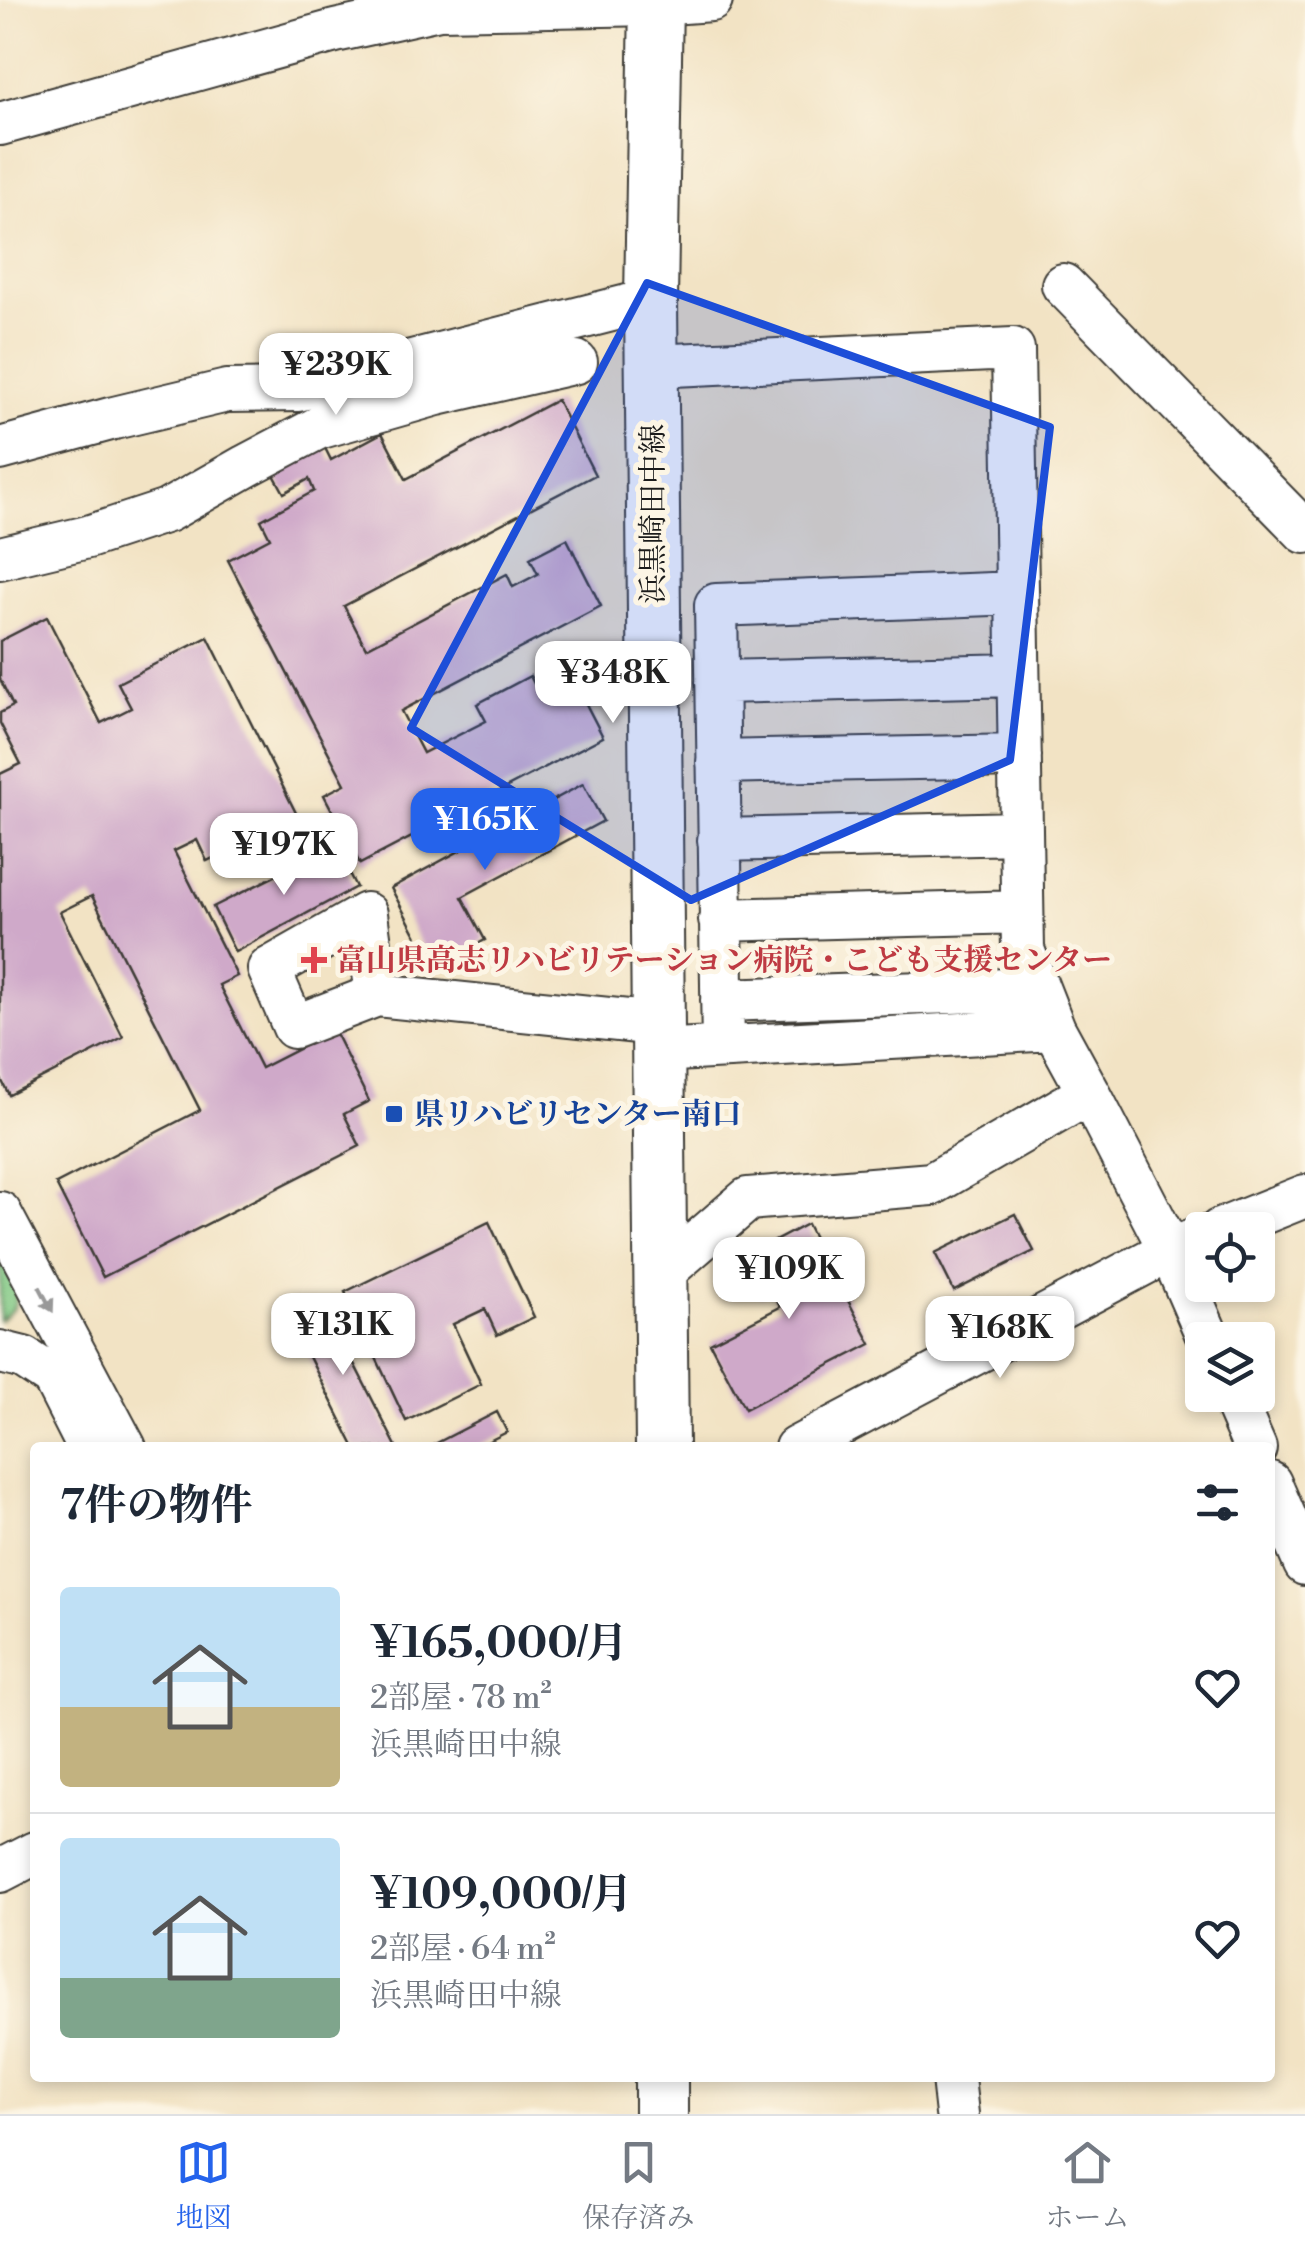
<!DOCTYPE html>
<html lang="ja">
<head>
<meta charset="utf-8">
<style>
	:root { --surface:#fff; --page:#f2f2f3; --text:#1f2937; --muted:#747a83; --line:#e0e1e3; --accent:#2563eb }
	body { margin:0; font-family:"Libre Bodoni","Noto Serif JP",serif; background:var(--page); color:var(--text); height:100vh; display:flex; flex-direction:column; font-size:38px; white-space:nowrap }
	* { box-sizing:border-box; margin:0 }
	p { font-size:32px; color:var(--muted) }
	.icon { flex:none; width:55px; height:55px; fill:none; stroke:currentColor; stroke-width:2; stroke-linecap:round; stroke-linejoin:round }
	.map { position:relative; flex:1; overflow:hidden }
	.side { position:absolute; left:30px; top:1442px; width:1245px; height:640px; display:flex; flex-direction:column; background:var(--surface); border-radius:10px; box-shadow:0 5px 15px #0003 }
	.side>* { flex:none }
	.tools { position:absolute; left:1185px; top:1212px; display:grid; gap:20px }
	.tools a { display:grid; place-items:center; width:90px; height:90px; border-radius:10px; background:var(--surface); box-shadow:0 5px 15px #0003; font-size:50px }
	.price { position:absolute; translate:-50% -85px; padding:0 22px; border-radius:20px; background:#fff; color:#222; font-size:32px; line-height:65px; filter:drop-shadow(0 2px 5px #0008) }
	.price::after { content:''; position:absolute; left:50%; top:60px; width:30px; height:22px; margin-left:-15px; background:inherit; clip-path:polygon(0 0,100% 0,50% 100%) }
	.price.selected { background:var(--accent); color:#fff }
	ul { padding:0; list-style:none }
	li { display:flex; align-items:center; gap:30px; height:250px; padding:0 30px }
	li+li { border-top:2px solid var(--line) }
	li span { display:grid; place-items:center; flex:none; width:280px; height:200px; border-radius:10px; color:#555 }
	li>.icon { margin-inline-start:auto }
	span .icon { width:120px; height:120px; fill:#fffc; stroke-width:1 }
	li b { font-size:42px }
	h2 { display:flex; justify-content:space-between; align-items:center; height:120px; padding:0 30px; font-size:42px }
	.tab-bar { display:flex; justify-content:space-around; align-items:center; height:140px; border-top:2px solid var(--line); background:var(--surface); font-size:28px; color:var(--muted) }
	.tab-bar a { display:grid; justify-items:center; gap:5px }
	.tab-bar .selected { color:var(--accent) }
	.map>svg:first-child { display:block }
	.green { fill:#80c884; stroke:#4e7250; stroke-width:2.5 }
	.building { fill:#cfa9c9 }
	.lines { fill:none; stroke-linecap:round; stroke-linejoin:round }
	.minor-casing { stroke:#3c3a35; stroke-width:46 }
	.major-casing { stroke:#3c3a35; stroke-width:56 }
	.minor { stroke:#fff; stroke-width:42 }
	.major { stroke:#fff; stroke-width:52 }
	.oneway { fill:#999 }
	.marked { fill:#1d4ed8; fill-opacity:0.2; stroke:#1d4ed8; stroke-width:8; stroke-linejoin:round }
	.health-dot { fill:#e0444e; stroke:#fcf5e5; stroke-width:4 }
	.transit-dot { fill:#1a4fb4; stroke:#fcf5e5; stroke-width:4 }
	.labels { text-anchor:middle; stroke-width:10; stroke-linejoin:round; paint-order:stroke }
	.street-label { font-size:30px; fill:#1c1c1c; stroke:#fcf5e5 }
	.health-label { font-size:30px; font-weight:bold; fill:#be3a42; stroke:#fcf5e5; text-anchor:start }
	.transit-label { font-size:30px; font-weight:bold; fill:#164399; stroke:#fcf5e5; text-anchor:start }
</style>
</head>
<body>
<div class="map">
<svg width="1305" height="2114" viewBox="0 0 1305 2114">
	<rect width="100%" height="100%" fill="#fcf5e5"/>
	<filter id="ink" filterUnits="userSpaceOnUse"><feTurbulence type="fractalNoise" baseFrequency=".01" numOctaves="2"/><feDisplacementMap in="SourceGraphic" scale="20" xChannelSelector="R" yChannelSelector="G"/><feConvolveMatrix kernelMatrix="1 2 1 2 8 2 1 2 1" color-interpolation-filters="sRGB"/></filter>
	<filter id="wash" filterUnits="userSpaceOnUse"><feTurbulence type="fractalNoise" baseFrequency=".0048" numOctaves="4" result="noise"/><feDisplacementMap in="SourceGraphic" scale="40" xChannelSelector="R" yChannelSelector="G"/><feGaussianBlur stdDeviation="2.25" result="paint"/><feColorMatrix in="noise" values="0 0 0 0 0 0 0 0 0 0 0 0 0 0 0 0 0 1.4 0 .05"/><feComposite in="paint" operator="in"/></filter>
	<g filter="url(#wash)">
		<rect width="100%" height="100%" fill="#f2e3c4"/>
		<path class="green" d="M0 1244 18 1285 14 1308 0 1321Z"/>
		<g id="blocks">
			<path class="building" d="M557 400 595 475 344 606 366 648 507 574 513 587 538 574 530 558 567 539 601 606 401 711 423 753 486 721 477 704 530 676 539 693 572 677 603 737 360 864 324 795 345 784 228 560 270 538 261 520 314 491 309 479 284 493 271 469 322 442 331 460 382 433 406 479Z
				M47 617 101 723 131 708 118 683 208 637 297 815 207 861 197 840 174 851 237 976 219 985 261 1068 334 1031 369 1101 344 1114 360 1146 103 1277 56 1184 200 1110 92 896 60 912 123 1037 9 1095 0 1077V774L21 764 0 723V713L13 706 0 679V641Z
				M583 784 603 821 462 897 485 940 433 967 391 888Z
				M335 846 356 887 235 952 213 907Z
				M1015 1214 1034 1251 954 1291 935 1253Z
				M489 1222 534 1317 497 1335 485 1309 453 1324 481 1384 406 1421 345 1292Z
				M807 1224 828 1265 803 1279 809 1290 835 1276 871 1344 745 1409 710 1343 780 1307 772 1291 760 1296 741 1259Z
				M336 1303 352 1333 341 1338 397 1448H355L293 1325Z
				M497 1412 507 1432 475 1448H427Z"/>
		</g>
	</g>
	<g filter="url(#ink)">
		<use href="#blocks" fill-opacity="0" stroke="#3c3a35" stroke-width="2.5"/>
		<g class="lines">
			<g class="minor-casing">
				<path id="minor" d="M0 124 335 31 439 8 656 4 711 0
					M1063 285 1305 532
					M652 366 1013 349 1023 950 1054 1029
					M0 449 114 418 227 391 298 390 651 300
					M0 558 88 537 167 511 246 466 318 428 437 394 576 362
					M717 682 1018 675
					M718 762 1020 756
					M719 840 1021 833
					M720 920 1022 912
					M377 995 366 914 269 969 294 1027 377 995 657 1024
					M722 1000 1038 989
					M723 1047 716 605 1017 593
					M657 1051 1054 1029 1089 1093
					M0 1213 125 1448
					M1220 1230 1305 1196
					M660 1275 748 1199 932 1184 1089 1093 1170 1250 1209 1340
					M0 1352 24 1358 53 1377 89 1448
					M1232 1395 1255 1448
					M796 1448 1170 1250 1202 1237
					M1270 1483 1305 1564
					M0 1871 35 1853
					M953 2078 957 2114"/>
			</g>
			<g class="major-casing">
				<path id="major" d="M656 0 651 300 662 1448
					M661 2114V2078"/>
			</g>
			<use href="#minor" class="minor"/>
			<use href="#major" class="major"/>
		</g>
		<defs><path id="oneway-solid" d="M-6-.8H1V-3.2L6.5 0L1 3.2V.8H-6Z" transform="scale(2.5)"/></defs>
		<use class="oneway" href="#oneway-solid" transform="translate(46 1299) rotate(62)"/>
	</g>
	<path class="marked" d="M647 283 1050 427 1010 760 691 900 411 728Z"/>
	<path class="health-dot" d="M309 945h10v10h10v10h-10v10h-10v-10h-10v-10h10z"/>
	<rect class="transit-dot" x="384" y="1104" width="20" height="20" rx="5"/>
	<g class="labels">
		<g class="street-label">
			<text transform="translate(653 514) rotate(-90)" y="10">浜黒崎田中線</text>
		</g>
		<g class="health-label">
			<text x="336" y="970">富山県高志リハビリテーション病院・こども支援センター</text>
		</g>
		<g class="transit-label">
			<text x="414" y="1124">県リハビリセンター南口</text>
		</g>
	</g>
</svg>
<div class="tools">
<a><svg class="icon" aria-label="locate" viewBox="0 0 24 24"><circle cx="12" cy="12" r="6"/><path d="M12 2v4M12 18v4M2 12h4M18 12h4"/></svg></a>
<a><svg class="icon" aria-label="layers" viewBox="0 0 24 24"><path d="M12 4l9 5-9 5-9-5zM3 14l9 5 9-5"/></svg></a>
</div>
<b class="price" style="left:336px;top:418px">¥239K</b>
<b class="price" style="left:613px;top:726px">¥348K</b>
<b class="price selected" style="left:485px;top:873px">¥165K</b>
<b class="price" style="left:284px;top:898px">¥197K</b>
<b class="price" style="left:789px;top:1322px">¥109K</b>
<b class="price" style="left:343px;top:1378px">¥131K</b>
<b class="price" style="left:1000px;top:1381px">¥168K</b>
<section class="side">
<h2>7件の物件<svg class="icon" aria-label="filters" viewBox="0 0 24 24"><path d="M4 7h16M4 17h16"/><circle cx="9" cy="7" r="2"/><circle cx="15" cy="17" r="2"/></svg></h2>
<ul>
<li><span style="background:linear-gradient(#bfe0f5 60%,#c2b280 0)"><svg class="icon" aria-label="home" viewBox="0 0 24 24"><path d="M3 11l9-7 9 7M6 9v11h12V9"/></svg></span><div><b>¥165,000/月</b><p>2部屋 · 78 m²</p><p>浜黒崎田中線</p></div><svg class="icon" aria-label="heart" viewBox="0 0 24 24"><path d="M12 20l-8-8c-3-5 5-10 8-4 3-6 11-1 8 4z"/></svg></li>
<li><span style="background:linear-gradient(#bfe0f5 70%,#7fa58c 0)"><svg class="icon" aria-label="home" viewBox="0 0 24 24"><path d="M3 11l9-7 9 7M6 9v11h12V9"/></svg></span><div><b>¥109,000/月</b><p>2部屋 · 64 m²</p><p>浜黒崎田中線</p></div><svg class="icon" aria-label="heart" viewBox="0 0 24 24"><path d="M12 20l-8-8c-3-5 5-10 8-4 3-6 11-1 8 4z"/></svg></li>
</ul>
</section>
</div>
<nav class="tab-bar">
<a class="selected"><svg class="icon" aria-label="map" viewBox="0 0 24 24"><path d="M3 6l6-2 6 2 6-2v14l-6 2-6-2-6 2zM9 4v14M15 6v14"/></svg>地図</a>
<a><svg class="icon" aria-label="saved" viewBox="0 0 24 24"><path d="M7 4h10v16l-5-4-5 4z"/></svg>保存済み</a>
<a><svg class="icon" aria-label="home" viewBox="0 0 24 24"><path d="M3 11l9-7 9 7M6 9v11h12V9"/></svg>ホーム</a>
</nav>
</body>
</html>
